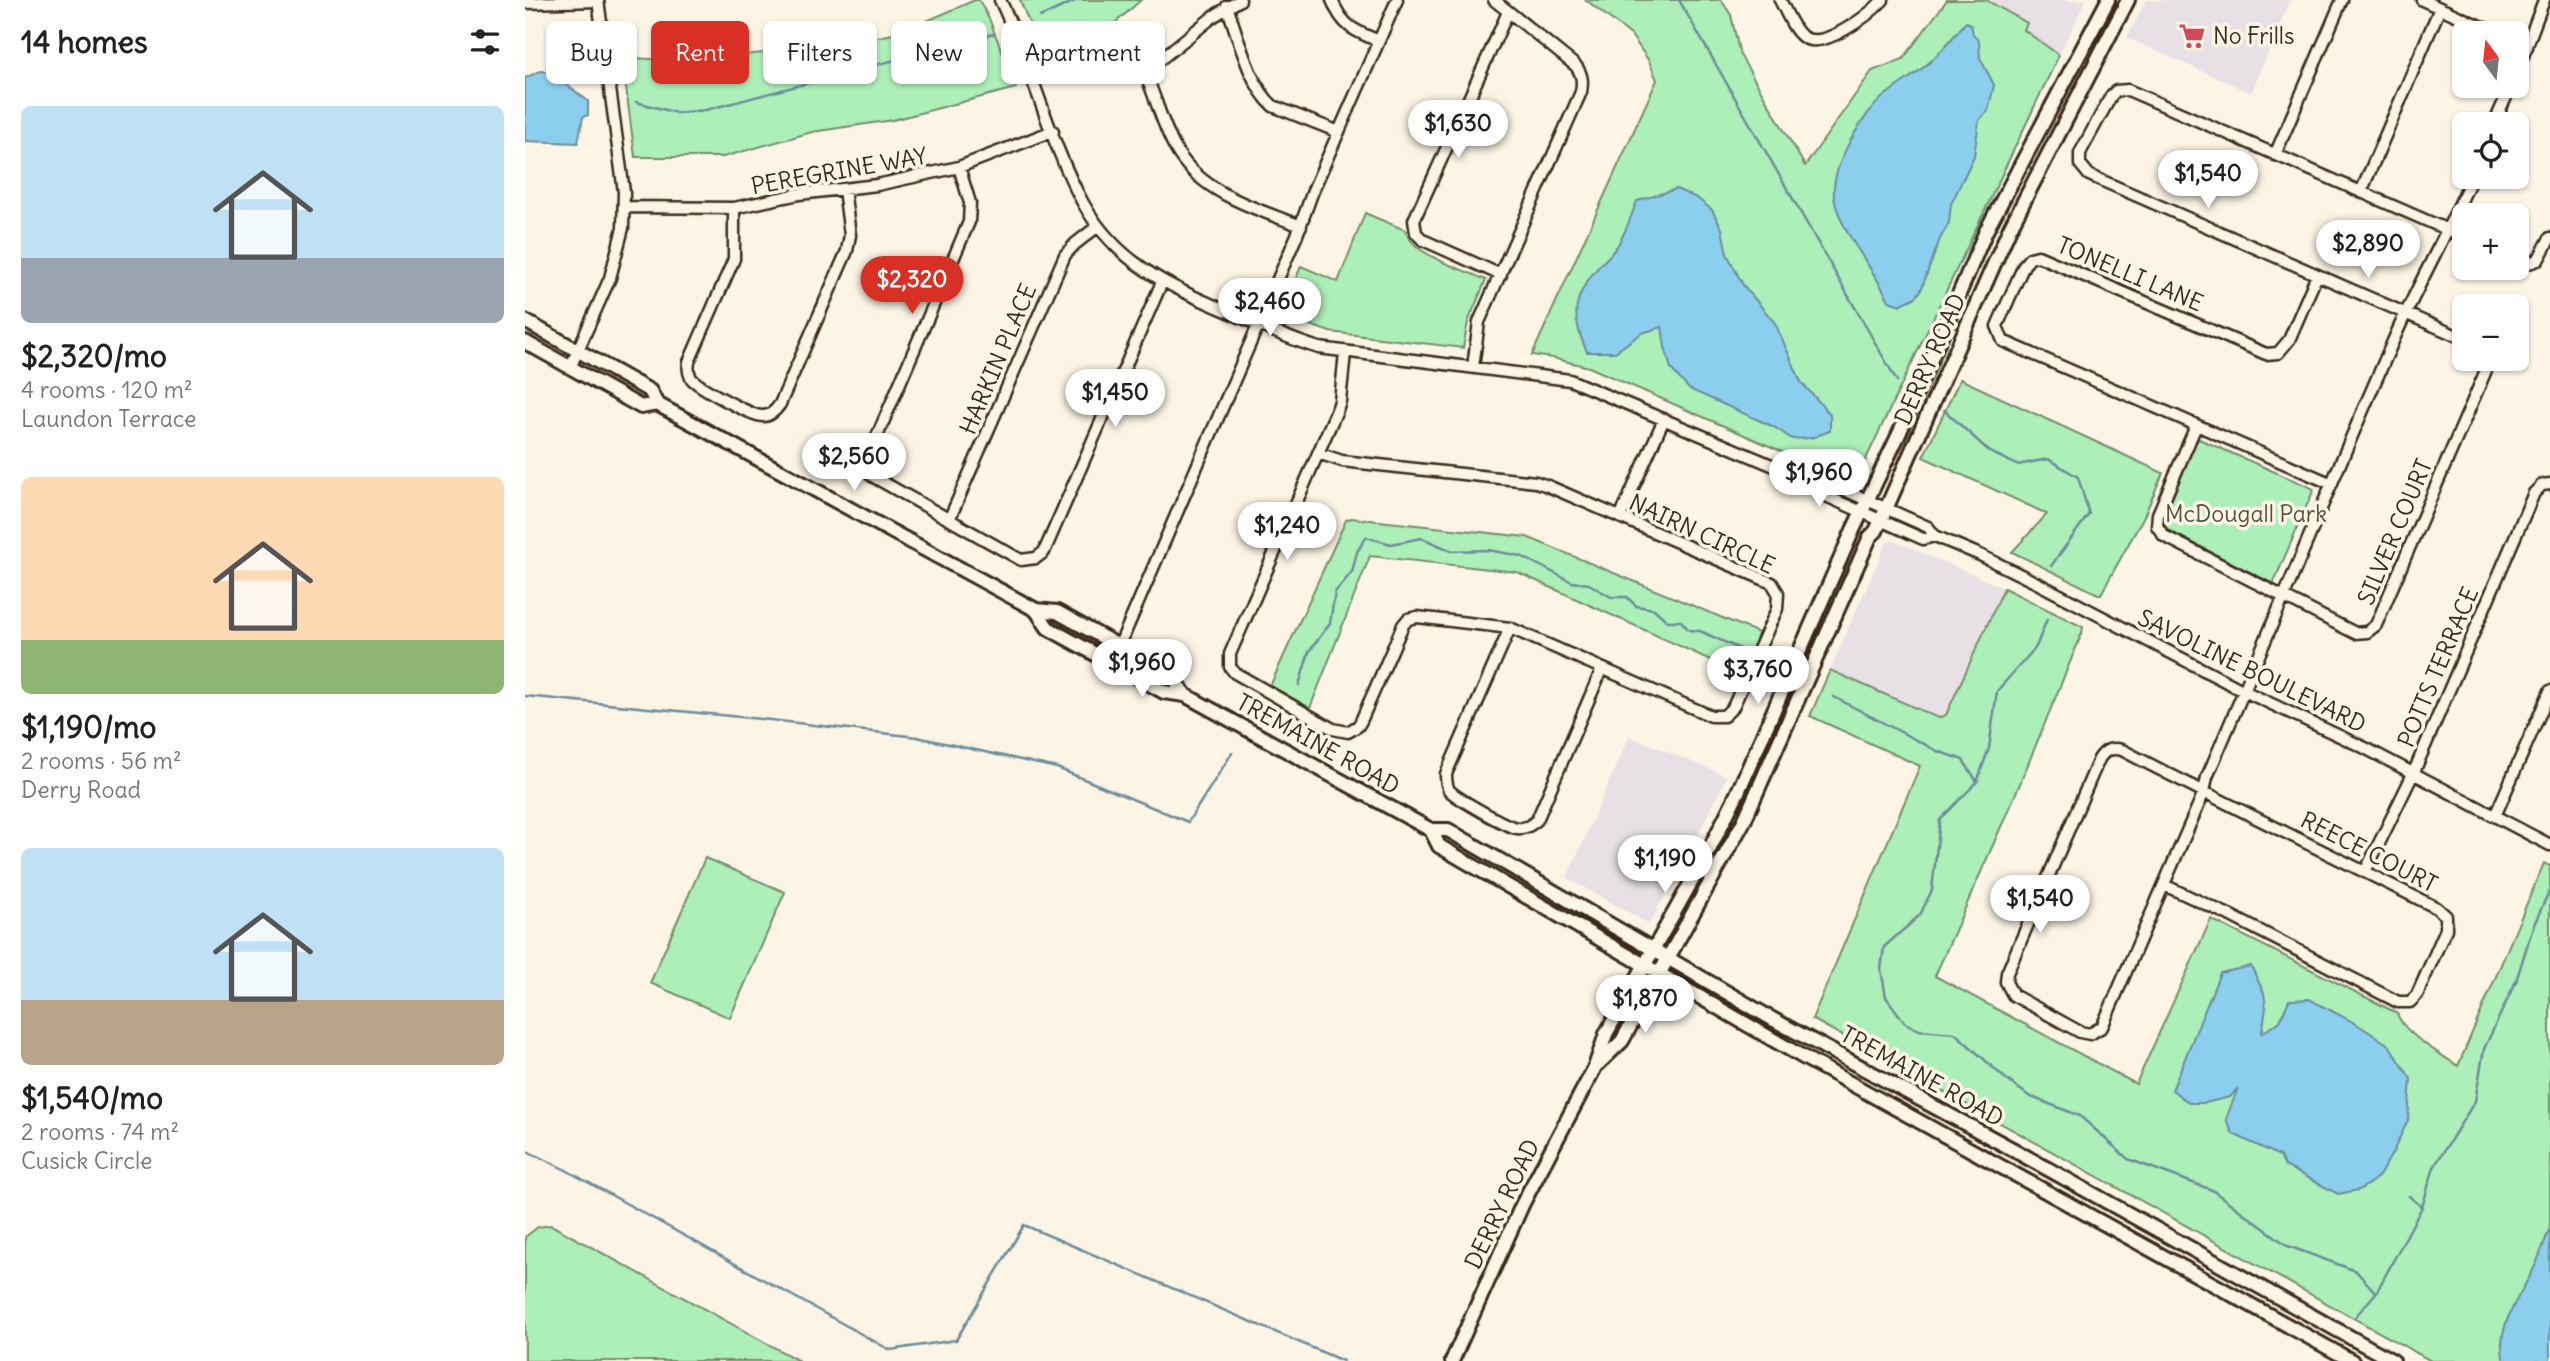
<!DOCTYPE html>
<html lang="en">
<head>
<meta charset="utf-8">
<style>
	:root { --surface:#fff; --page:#f6f6f6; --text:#222; --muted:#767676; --accent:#d93025 }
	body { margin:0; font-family:Delius,sans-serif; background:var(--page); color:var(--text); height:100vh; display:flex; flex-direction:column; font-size:26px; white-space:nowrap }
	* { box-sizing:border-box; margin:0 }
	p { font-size:23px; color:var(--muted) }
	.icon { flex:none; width:38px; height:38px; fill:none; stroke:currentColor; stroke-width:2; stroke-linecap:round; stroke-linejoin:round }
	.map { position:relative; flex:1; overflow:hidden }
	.sheet { display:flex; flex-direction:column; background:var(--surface); width:525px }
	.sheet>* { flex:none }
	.guide { position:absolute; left:21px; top:21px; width:665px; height:63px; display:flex; gap:14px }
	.needle { width:46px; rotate:345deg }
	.fabs { position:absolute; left:1927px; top:21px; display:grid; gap:14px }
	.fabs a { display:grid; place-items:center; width:77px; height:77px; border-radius:10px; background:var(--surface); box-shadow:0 2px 5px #0004; font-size:35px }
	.price { position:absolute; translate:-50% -60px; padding:0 16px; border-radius:24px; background:#fff; color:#222; font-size:23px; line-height:46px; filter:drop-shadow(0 2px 4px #0008) }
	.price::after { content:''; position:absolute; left:50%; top:42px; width:21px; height:16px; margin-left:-10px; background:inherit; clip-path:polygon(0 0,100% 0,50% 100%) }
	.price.active { background:var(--accent); color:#fff }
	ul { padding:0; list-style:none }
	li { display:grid; align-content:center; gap:14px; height:371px; padding:0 21px }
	li span { display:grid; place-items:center; height:217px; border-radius:10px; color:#555 }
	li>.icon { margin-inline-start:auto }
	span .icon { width:126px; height:126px; fill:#fffc; stroke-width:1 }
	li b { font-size:30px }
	h2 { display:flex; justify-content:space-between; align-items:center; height:84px; padding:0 21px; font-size:30px }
	.chip { padding:0 24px; border-radius:10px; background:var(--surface); box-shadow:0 2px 5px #0004; font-size:24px; line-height:63px }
	.chip.active { background:var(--accent); color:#fff }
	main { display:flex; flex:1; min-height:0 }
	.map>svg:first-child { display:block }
	.built { fill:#e7e1e5 }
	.green { fill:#adefb8; stroke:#748c6b; stroke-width:2 }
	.water { fill:#8cceee; stroke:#6c8c9b; stroke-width:2 }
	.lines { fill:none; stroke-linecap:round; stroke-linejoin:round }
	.stream { stroke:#6c8c9b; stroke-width:2.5 }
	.minor-casing { stroke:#3b2a1e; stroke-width:15 }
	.major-casing { stroke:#3b2a1e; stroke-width:18 }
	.minor { stroke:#fcf5e5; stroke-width:10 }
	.major { stroke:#fcf5e5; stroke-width:12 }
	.labels { text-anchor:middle; stroke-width:7; stroke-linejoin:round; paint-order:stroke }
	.poi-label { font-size:23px; fill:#3b2a1e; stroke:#fcf5e5; text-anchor:start }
	.street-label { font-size:23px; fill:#3b2a1e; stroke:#fcf5e5 }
	.park-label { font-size:23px; fill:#52513d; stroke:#fcf5e5 }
</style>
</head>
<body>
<main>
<section class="sheet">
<h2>14 homes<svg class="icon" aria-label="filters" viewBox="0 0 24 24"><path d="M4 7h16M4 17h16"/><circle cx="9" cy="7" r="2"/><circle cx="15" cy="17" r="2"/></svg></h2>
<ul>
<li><span style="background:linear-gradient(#bfe0f5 70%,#9aa5b1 0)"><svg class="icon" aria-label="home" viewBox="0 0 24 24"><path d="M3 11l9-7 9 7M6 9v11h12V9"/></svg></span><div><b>$2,320/mo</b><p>4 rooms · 120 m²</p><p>Laundon Terrace</p></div></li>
<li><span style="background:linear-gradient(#ffd9b3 75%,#8fb573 0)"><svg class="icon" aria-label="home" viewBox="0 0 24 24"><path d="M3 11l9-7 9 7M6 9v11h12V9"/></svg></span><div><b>$1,190/mo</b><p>2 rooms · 56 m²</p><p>Derry Road</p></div></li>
<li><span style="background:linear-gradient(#bfe0f5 70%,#b9a48a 0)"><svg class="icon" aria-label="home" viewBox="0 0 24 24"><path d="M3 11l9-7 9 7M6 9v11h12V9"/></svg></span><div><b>$1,540/mo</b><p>2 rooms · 74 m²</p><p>Cusick Circle</p></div></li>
</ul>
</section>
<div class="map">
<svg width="2025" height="1361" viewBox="0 0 2025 1361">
	<rect width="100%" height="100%" fill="#fcf5e5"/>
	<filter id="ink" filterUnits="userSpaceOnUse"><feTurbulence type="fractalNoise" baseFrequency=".0143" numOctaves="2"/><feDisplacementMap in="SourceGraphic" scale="14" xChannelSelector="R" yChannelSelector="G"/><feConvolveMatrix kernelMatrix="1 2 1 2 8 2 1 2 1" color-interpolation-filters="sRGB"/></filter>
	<g filter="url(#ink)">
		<path class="built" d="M1461 0H1561L1534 55 1498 30 1501 22Z
			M1621 0H1765L1726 93 1602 38Z
			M1370 541 1479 588 1421 715 1413 718 1305 670 1360 546 1362 542Z
			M1104 736 1202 776 1163 854 1124 924 1042 878Z"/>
		<path class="green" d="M450 0H454L465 21 491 88 368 120 287 132 198 157H110L97 57 153 61 294 48 374 33Z
			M495 0H616L563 47 525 75Z
			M1061 0H1196L1206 15 1215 55 1280 166 1347 71 1378 59 1422 0H1461L1502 23 1499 30 1534 55 1332 478 1323 480 1306 473 1064 367 1027 358 1007 355 1132 80 1124 61 1106 35Z
			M840 213 880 230C888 256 938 269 961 280L943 322 938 348 805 332 756 315 776 266 813 282Z
			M1435 379 1638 473 1619 516 1576 594H1573L1487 552 1522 514 1398 457Z
			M1674 439 1789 489 1748 584 1641 529 1638 519 1640 515 1671 442Z
			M826 518 1002 537 1234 633 1216 674 992 572 845 556 785 708 745 686 821 520Z
			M1479 588 1558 627 1557 633 1494 786 1410 976 1611 1084 1686 919 1872 1013C1878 1034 1916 1054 1933 1066L2019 863 2025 866V1361H1906L1287 1019 1395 766 1285 716 1305 670 1413 718 1421 715Z
			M180 858 260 892 205 1018 125 983Z
			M26 1225 274 1361H0V1237L13 1227Z"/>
		<path class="water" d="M1441 22 1446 24 1448 34 1454 41 1455 58 1469 85 1463 111 1454 120 1449 156 1426 204 1424 223 1415 239 1396 290 1391 297 1375 305 1364 301C1349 269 1318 235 1310 202 1302 172 1338 111 1362 94 1378 81 1395 73 1409 58 1420 47 1431 34 1441 22Z
			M15 71 25 72 63 101V115L58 117 53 143 0 141V78Z
			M1151 189 1172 198 1187 210 1197 229 1202 254 1218 285 1250 323 1276 382 1305 414V431L1286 438 1267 439 1249 427 1164 389 1146 369 1140 347 1137 327 1117 333 1090 352H1062C1047 319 1046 300 1070 271 1078 261 1089 253 1095 241 1102 229 1107 214 1112 201Z
			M1726 966 1739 993 1741 1008 1737 1033 1755 1021 1764 1000 1784 999 1830 1023 1864 1045 1886 1079 1883 1120 1868 1152 1854 1176 1845 1183 1834 1190 1813 1194 1760 1166 1755 1156 1708 1134 1701 1119 1713 1088 1705 1097 1680 1103H1664L1647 1090 1695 973Z
			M2025 1228V1361H1979C1969 1326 1997 1294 2011 1264 2016 1252 2020 1240 2025 1228Z"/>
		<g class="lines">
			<path class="stream" d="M1154 0 1372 381
				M515 17 552 0
				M111 102 152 113 181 110 468 34
				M1419 410 1465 452 1492 465 1523 459 1553 477 1564 514 1526 566
				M1522 619 1511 647 1472 691 1464 748 1452 782 1415 820 1407 890 1395 915 1359 947 1356 969 1361 997 1380 1023 1394 1030 1430 1033 1482 1080 1504 1096 1555 1116 1603 1159 1687 1190 1763 1246 1831 1271 1851 1293 1829 1318
				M774 685 784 652 805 623 810 592 827 572 832 552 841 537 866 544 897 538 927 551 963 550 996 556 1047 582 1064 584 1086 597H1102L1111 606 1129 609 1142 621H1156L1164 630 1175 631 1217 650
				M0 696 246 720 392 737 532 768 663 822 707 753
				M1309 697 1412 751 1438 760 1451 780
				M0 1150 41 1170 365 1350 431 1340 499 1225 818 1361
				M1884 1196 1897 1207
				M1851 1293 1897 1207 1909 1167 1950 1101 1959 1049 1991 981 2008 927 2025 889"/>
			<g class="minor-casing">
				<path id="minor" d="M475 0C507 65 523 139 558 203 592 264 644 286 704 312 734 325 763 339 794 348L1045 380 1268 474 1308 485 1403 527 1410 536 1455 555 1514 584 1719 691 1840 748 2025 845
					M715 0 689 16 627 66 624 72V83C633 105 640 132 653 153 679 194 732 209 776 226
					M807 0C817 26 829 31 854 41
					M1255 0C1261 11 1268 30 1278 37 1298 51 1344 15 1358 0
					M1897 0 1971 33
					M0 3 73 1
					M702 6C713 36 724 85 748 106L814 132
					M1992 43 2002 47
					M1992 72 2019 0
					M1969 124 1986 86
					M1750 155 1817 0
					M434 167 445 203 444 222 341 462 347 476 496 560 511 558 519 552 637 282
					M1836 192 1915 8
					M99 207 209 208 274 194 352 185 434 167 528 131
					M209 208V259L164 362C163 367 163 372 166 378 172 386 228 417 238 416 246 416 251 410 255 404L322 251 325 235 319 189
					M1939 237 1603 90 1591 91 1586 96 1555 153V164L1564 175 1939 339
					M1992 260 2004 263 2013 260 2025 238
					M976 275 898 240 891 233 889 220 983 12
					M1792 275 1764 340 1753 353 1741 354 1513 256 1505 258 1499 265 1472 326 1478 341 1807 484
					M948 367 954 322 1056 92C1058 81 1057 74 1051 66L969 0
					M45 368 85 278 98 228 99 192 73 0
					M1671 426 1633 514 1632 526 1639 536 1830 633 1842 632 1851 625 1962 368 1963 359
					M793 453 817 461 1011 482 1023 486 1247 583 1253 593 1252 609 1208 707 1199 716H1186L985 628 892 617 883 619 878 625 836 721 833 726 823 732 808 729 710 673 705 667V654L812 410 815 401 820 353
					M1275 478 1303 497 1398 539 1410 536
					M1095 517 1139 419
					M424 520 540 255 550 244 573 226
					M985 628 921 774C921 780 921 785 924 790 931 798 982 827 992 828 1001 829 1006 825 1012 820L1077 669
					M587 663 772 235 789 188 872 0
					M1970 816 2025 691
					M1840 872 1888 774 2009 493 2017 485 2025 484
					M1639 885 1704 915 1873 1002H1885L1892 995 1921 929V916L1912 908C1807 855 1701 804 1597 750 1586 747 1580 750 1574 759L1482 973 1481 982 1488 995 1555 1032 1565 1034 1577 1027 1679 792 1682 777C1745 632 1805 484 1869 339 1893 284 1923 232 1947 177"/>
			</g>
			<g class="major-casing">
				<path id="major" d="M0 321 125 391 132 404 511 610 532 612 648 676 660 695
					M0 342 116 407 132 404
					M511 610 523 628 639 692 660 695 906 830H923L1249 1020 1487 1149 1868 1361
					M906 830 914 846 1278 1057 1827 1361
					M1073 1064 1097 1041 1219 821 1345 537 1351 531 1361 509 1485 228 1603 0
					M927 1361 998 1203 1070 1067 1081 1034 1182 854 1212 794 1328 530 1374 434 1461 231 1583 0"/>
			</g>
			<use href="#minor" class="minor"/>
			<use href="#major" class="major"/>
		</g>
	</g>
	<defs>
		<g id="supermarket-bare" transform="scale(2.1)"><path d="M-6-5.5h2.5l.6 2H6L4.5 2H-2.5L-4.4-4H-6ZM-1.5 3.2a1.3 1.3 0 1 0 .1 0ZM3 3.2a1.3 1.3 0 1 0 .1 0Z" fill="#d1495b" stroke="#fcf5e5" stroke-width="2.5" paint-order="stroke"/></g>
	</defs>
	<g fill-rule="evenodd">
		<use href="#supermarket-bare" x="1667" y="36"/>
	</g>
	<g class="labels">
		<g class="poi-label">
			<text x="1688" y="44">No Frills</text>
		</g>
		<g class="street-label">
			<text transform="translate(314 171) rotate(-10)" y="8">PEREGRINE WAY</text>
			<text transform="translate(1605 274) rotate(23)" y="8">TONELLI LANE</text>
			<text transform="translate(473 359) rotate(-67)" y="8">HARKIN PLACE</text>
			<text transform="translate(1405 359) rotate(-66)" y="8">DERRY ROAD</text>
			<text transform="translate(1870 532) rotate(-67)" y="8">SILVER COURT</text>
			<text transform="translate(1177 534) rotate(25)" y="8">NAIRN CIRCLE</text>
			<text transform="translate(1913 667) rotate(-67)" y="8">POTTS TERRACE</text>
			<text transform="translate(1727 671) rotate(26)" y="8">SAVOLINE BOULEVARD</text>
			<text transform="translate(793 744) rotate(29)" y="8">TREMAINE ROAD</text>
			<text transform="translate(1844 852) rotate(27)" y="8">REECE COURT</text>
			<text transform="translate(1397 1076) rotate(29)" y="8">TREMAINE ROAD</text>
			<text transform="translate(977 1204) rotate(-64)" y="8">DERRY ROAD</text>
		</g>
		<g class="park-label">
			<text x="1721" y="522">McDougall Park</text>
		</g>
	</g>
</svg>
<div class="fabs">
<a><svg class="needle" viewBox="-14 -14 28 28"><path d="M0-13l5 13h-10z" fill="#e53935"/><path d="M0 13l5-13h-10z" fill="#767676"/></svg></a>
<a><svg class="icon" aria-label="locate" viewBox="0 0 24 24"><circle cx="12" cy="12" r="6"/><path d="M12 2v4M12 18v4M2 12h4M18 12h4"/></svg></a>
<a>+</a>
<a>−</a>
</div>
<b class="price" style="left:933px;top:160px">$1,630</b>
<b class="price" style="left:1683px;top:210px">$1,540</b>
<b class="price" style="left:1843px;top:280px">$2,890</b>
<b class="price active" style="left:387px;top:316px">$2,320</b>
<b class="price" style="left:745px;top:338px">$2,460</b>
<b class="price" style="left:590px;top:429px">$1,450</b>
<b class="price" style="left:329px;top:493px">$2,560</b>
<b class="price" style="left:1294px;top:509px">$1,960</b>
<b class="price" style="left:762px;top:562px">$1,240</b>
<b class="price" style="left:617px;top:699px">$1,960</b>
<b class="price" style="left:1233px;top:706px">$3,760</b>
<b class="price" style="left:1140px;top:895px">$1,190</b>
<b class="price" style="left:1515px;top:935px">$1,540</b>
<b class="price" style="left:1120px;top:1035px">$1,870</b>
<div class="guide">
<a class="chip">Buy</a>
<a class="chip active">Rent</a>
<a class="chip">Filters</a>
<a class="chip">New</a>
<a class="chip">Apartment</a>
</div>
</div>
</main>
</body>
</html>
